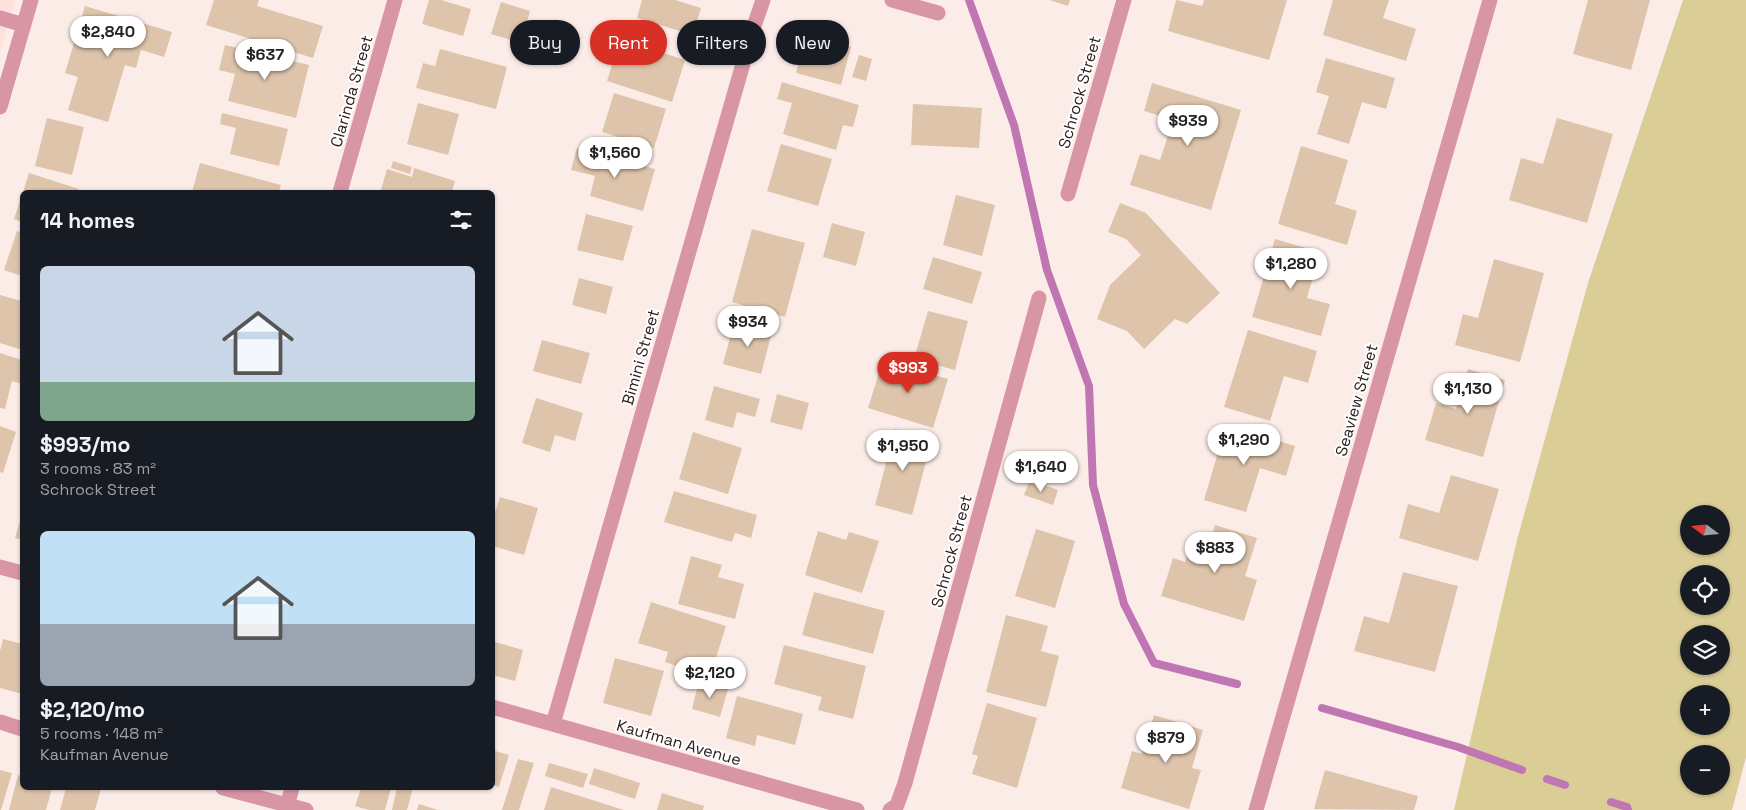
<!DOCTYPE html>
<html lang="en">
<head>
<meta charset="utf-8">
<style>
	:root { --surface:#171b24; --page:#20242c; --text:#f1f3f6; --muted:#9ea1a6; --accent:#d93025 }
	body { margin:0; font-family:"Space Grotesk",sans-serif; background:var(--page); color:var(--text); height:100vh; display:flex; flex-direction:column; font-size:19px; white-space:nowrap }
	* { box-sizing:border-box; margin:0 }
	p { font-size:16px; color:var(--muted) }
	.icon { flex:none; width:28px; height:28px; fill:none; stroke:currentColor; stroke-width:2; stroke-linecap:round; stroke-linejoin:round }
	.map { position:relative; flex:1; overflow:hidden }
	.sheet { position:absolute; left:20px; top:190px; width:475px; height:600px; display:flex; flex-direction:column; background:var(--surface); border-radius:8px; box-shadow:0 1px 4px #0004 }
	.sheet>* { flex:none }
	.guide { position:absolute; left:510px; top:20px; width:475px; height:45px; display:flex; gap:10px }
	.needle { width:32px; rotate:286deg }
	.buttons { position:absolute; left:1680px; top:505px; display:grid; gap:10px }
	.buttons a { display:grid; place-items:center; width:50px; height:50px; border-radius:50%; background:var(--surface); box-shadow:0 1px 4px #0004; font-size:25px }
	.price { position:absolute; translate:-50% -42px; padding:0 11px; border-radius:18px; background:#fff; color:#222; font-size:16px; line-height:32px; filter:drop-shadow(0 1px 2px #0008) }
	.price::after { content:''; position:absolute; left:50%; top:30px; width:15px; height:11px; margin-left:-8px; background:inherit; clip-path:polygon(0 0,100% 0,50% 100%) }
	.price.active { background:var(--accent); color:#fff }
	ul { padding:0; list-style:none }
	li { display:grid; align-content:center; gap:10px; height:265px; padding:0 20px }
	li span { display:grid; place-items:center; height:155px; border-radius:8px; color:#555 }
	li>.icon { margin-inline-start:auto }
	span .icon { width:90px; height:90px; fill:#fffc; stroke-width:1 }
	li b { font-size:21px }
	h2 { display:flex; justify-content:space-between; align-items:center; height:60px; padding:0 20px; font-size:21px }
	.pill { padding:0 18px; border-radius:22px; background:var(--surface); box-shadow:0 1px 4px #0004; font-size:18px; line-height:45px }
	.pill.active { background:var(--accent); color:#fff }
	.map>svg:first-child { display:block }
	.built { fill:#fde1da }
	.green { fill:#dacd96; fill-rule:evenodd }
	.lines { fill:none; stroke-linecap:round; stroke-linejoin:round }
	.stream { stroke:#bf76b2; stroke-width:8 }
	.building { fill:#dec4ab }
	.minor { stroke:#d896a5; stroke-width:15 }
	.labels { text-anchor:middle; stroke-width:4; stroke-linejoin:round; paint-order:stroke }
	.street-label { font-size:16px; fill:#2e201c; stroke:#fff }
</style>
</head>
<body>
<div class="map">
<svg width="1746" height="810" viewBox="0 0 1746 810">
	<rect width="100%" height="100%" fill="#fcece8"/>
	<path class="built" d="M0 0H15L0 52Z"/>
	<path class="green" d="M1683 0H1746V757L1732 810H1454L1517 540 1588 283ZM1689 514H1721V546H1689ZM1689 574H1721V606H1689ZM1689 634H1721V666H1689ZM1689 694H1721V726H1689ZM1689 754H1721V786H1689Z"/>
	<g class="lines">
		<path class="stream" d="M969 0 1014 125 1047 270 1089 386 1093 485 1124 604 1154 663 1237 684
			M1322 708 1458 747 1522 770
			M1547 779 1565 785
			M1611 802 1627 807 1628 810"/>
	</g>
	<path class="building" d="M214 0H259L257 6 323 26 313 58 206 25Z
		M429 0H441L471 9 463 36 422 24Z
		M642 0H675L701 8 693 35 637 18Z
		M1050 0H1070L1068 6Z
		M1176 0 1202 6 1204 0H1287L1269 60 1168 31Z
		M1333 0H1389L1383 18 1416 29 1406 61 1323 35Z
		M1588 0H1650L1631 70 1573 54Z
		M501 2 530 11 521 43 491 34Z
		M85 6 172 32 164 57 141 50 136 68 125 65 108 122 68 110 78 77 65 73Z
		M805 35 851 47 841 85 796 73Z
		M620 39 685 60 672 102 607 81Z
		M225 45 309 65 296 118 228 101 235 74 219 70Z
		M440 49 507 67 496 109 416 88 423 63 435 66Z
		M859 55 872 59 866 81 852 77Z
		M1326 58 1395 78 1386 109 1362 102 1349 144 1317 134 1329 96 1316 92Z
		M782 82 859 105 853 127 843 125 836 150 783 134 792 103 777 99Z
		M1152 83 1241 110 1211 210 1130 185 1140 154 1160 160 1173 120 1144 111Z
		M614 93 666 109 654 148 602 132Z
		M418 103 459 114 448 155 407 144Z
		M913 104 982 108 979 148 911 145Z
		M222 113 288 129 279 166 230 154 236 128 220 124Z
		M47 118 84 127 72 175 35 166Z
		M1557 118 1613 134 1587 223 1509 200 1521 158 1543 164Z
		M781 144 832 159 818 206 767 191Z
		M1301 146 1348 160 1335 204 1357 211 1347 245 1278 224Z
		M577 148 655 169 643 211 590 196 595 176 571 170Z
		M393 161 412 167 410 174 391 168Z
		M200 163 281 185 279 192H192Z
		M414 168 455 181 452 192H390L381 190 387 169 412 177Z
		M29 173 79 189 78 192H23Z
		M22 194V222L14 219Z
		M956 195 995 205 982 256 943 245Z
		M1120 203 1146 213 1220 293 1187 324 1175 319 1144 349 1127 331 1097 319 1110 285 1141 255 1126 239 1108 232Z
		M586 214 633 226 623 261 577 250Z
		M832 223 865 232 856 266 823 257Z
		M752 229 805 243 785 317 732 302Z
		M17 231 22 233V276L4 270Z
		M1275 239 1320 252 1307 298 1330 304 1321 336 1252 317Z
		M933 257 982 272 972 304 923 289Z
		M1494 259 1544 273 1520 362 1455 345 1463 314 1478 318Z
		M579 278 613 287 606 314 572 305Z
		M0 295 22 301V350L0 343Z
		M928 311 968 321 955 370 914 359Z
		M734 322 772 332 761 374 723 364Z
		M1248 330 1317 351 1308 383 1284 376 1270 421 1224 407Z
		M542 340 590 353 581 384 533 371Z
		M0 353 22 360V384L12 381 5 409 0 408Z
		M883 360 948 379 933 428 868 408Z
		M1468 369 1505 380 1483 457 1425 440 1436 403 1456 409Z
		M714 386 760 399 755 417 737 412 733 428 705 420Z
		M777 394 809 403 802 430 770 422Z
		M536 398 583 413 575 441 555 435 550 452 522 443Z
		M1226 425 1295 446 1286 476 1260 468 1246 512 1204 500Z
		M0 426 16 432 3 473 0 472Z
		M895 429 932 439 912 515 875 505Z
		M693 432 742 448 728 494 679 479Z
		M1041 455 1062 462 1057 476 1036 468Z
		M1451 475 1499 489 1478 561 1399 538 1408 504 1439 513Z
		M1030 480 1058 490 1053 505 1024 495Z
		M674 491 757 515 751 538 735 533 732 542 664 522Z
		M500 497 538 508 524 555 492 546V522Z
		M22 513V540L15 538Z
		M1215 525 1257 538 1245 576 1257 580 1244 621 1161 596 1173 558 1185 562 1193 537 1210 542Z
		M1036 529 1075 541 1055 608 1015 596Z
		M818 531 846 540 849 532 879 541 862 593 805 575Z
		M691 556 722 565 718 577 744 584 735 619 678 604Z
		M1403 572 1458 586 1435 672 1354 651 1364 616 1389 623Z
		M814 592 885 611 873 654 802 635Z
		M651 602 726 626 710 677 665 662 668 652 638 643Z
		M1006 615 1048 626 1041 651 1059 656 1046 707 986 692Z
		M3 639 22 644V694L0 688V651Z
		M492 641 523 650 515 681 492 675Z
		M784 645 866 666 853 719 818 710 822 697 774 684Z
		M615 658 664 671 651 716 603 703Z
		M699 681 728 689 720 717 692 709Z
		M737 696 803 714 795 745 757 735 755 746 726 738Z
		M987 703 1037 718 1017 788 972 774 978 756 972 754Z
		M1154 715 1203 730 1192 768 1201 770 1189 809 1121 788 1132 751 1142 754Z
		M492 750 509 755 499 787 492 785Z
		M518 759 534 763 519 810H502Z
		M549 763 588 774 583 788 545 776Z
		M594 768 640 783 635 799 589 784Z
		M0 770 12 773 1 810H0Z
		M1325 770 1418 796 1414 810 1314 809Z
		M18 775 22 776V788H52L46 810H9Z
		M551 787 624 810H544Z
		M66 788H95L101 789 95 810H60Z
		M361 788H391L385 810H369L355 806Z
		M397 788H413L407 810H392Z
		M662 793 704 806 703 810H657Z
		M419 804 438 810H417Z"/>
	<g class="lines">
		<path class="minor" d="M892 0 938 13
			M0 18 24 25
			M0 107 31 0
			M340 192 395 0
			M1068 194 1124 0
			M0 567 22 573
			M492 707 857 810
			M0 722 22 729
			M553 724 753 29 763 0
			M223 788 306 810
			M286 810 292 788
			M890 810 897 805 905 783 1039 298
			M1256 810 1490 0"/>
	</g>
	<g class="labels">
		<g class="street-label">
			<text transform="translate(351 91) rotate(-74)" y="6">Clarinda Street</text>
			<text transform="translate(1079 92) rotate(-74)" y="6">Schrock Street</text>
			<text transform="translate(640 357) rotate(-74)" y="6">Bimini Street</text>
			<text transform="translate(1356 400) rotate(-74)" y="6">Seaview Street</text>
			<text transform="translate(951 551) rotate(-75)" y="6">Schrock Street</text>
			<text transform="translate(679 742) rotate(16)" y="6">Kaufman Avenue</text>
		</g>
	</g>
</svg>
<div class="buttons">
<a><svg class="needle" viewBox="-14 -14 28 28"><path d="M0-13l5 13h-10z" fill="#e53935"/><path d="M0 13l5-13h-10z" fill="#9ea1a6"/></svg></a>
<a><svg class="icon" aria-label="locate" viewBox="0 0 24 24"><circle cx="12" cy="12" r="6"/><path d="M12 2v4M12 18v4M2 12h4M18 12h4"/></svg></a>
<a><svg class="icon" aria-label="layers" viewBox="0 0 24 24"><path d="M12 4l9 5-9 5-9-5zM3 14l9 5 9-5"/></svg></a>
<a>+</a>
<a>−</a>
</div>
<b class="price" style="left:108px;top:58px">$2,840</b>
<b class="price" style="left:265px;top:81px">$637</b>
<b class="price" style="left:1188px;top:147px">$939</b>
<b class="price" style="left:615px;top:179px">$1,560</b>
<b class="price" style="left:1291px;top:290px">$1,280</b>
<b class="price" style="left:748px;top:348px">$934</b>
<b class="price active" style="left:908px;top:394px">$993</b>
<b class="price" style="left:1468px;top:415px">$1,130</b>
<b class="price" style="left:1244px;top:466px">$1,290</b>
<b class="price" style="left:903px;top:472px">$1,950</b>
<b class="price" style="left:1041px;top:493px">$1,640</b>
<b class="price" style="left:1215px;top:574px">$883</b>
<b class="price" style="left:710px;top:699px">$2,120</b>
<b class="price" style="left:1166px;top:764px">$879</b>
<div class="guide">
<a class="pill">Buy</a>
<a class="pill active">Rent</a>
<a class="pill">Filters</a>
<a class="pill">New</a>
</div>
<section class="sheet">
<h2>14 homes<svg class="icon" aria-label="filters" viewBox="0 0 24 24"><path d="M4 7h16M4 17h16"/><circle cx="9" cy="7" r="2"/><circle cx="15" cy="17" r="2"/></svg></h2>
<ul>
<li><span style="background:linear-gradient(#c9d6e8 75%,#7fa58c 0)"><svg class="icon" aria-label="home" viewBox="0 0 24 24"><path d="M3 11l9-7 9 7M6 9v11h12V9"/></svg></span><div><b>$993/mo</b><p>3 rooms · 83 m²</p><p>Schrock Street</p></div></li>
<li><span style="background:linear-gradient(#bfe0f5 60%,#9aa5b1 0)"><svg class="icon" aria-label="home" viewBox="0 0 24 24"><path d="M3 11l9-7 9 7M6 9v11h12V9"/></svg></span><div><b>$2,120/mo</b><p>5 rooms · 148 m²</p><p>Kaufman Avenue</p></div></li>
</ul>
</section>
</div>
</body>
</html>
